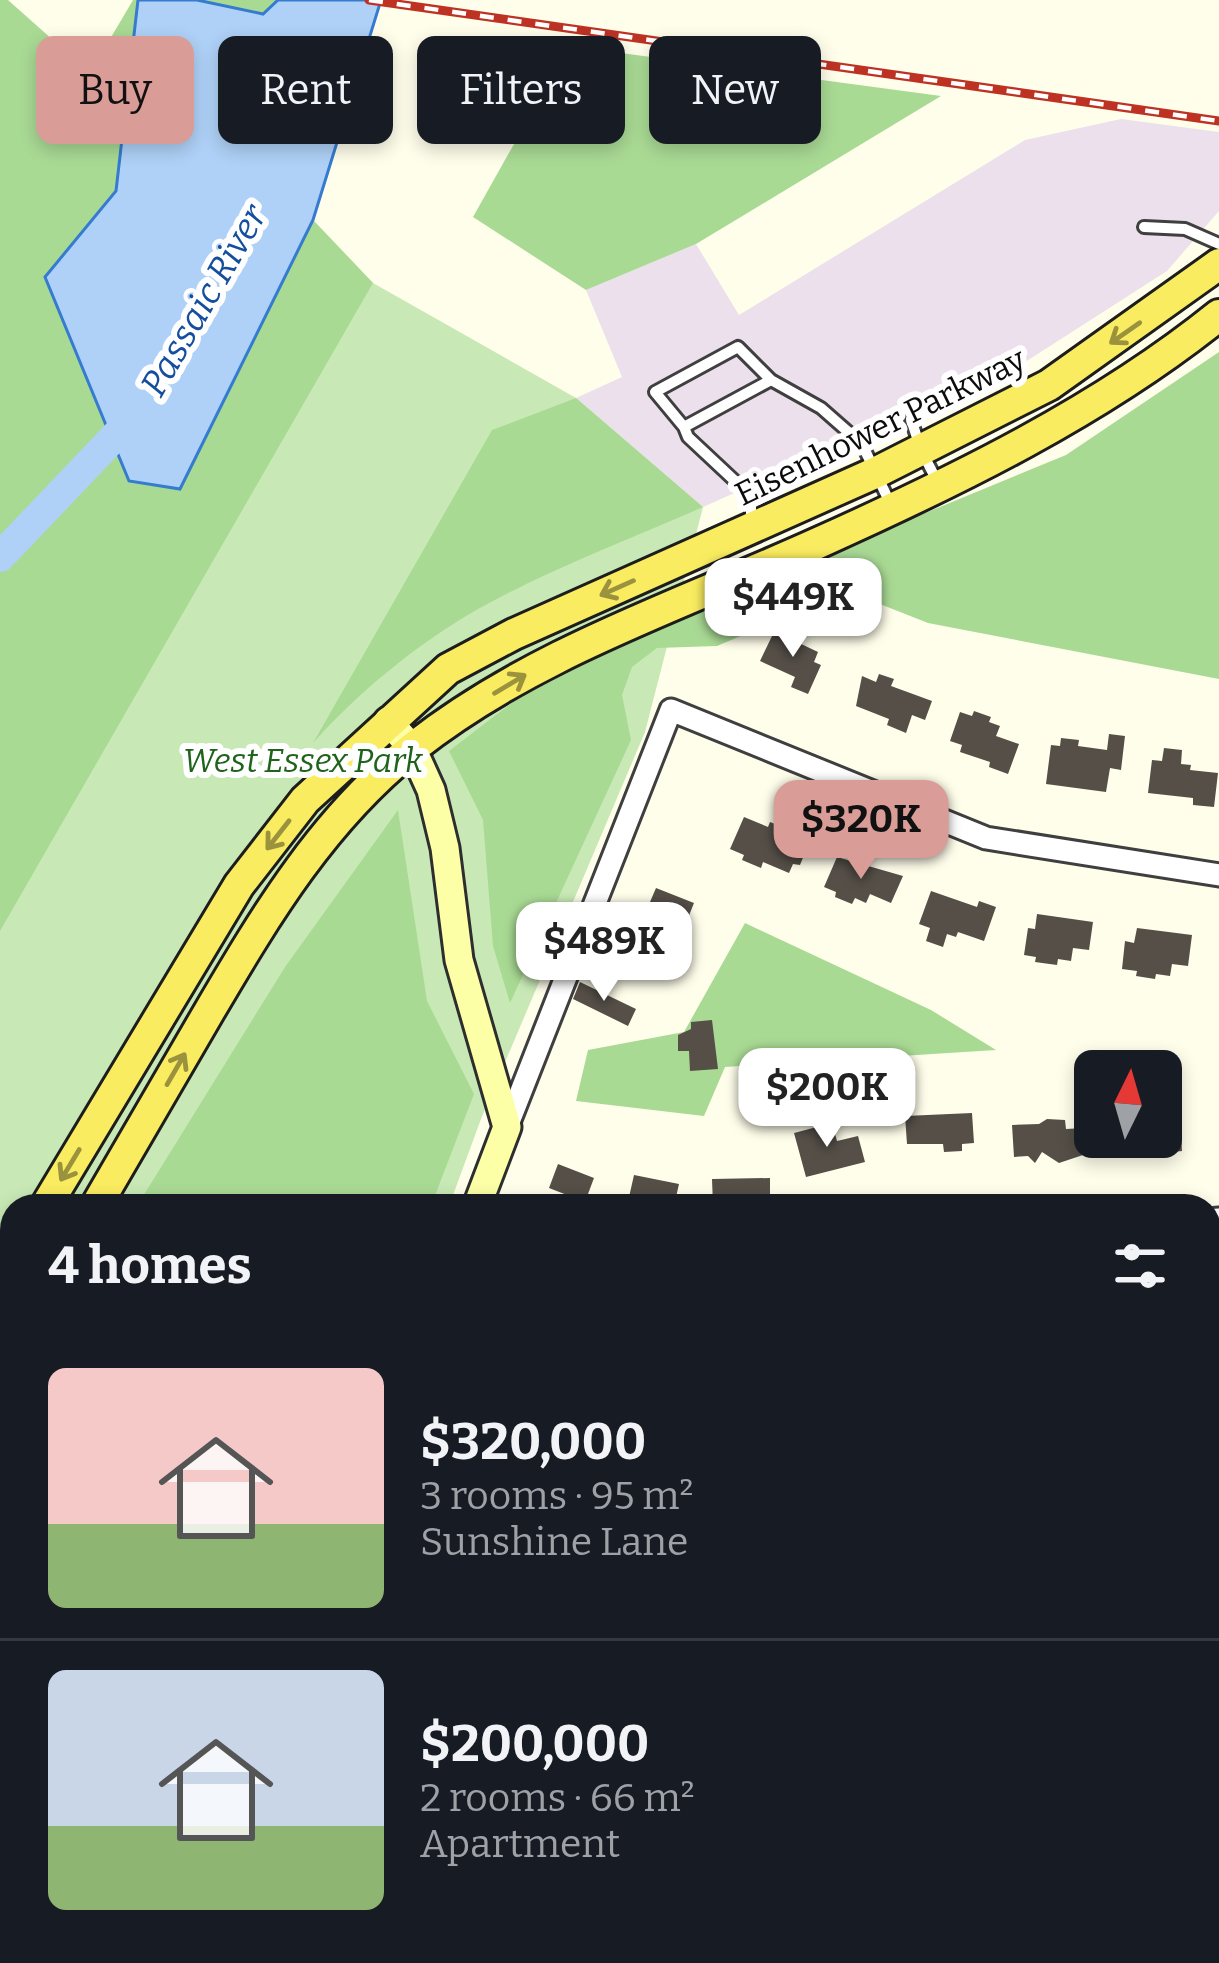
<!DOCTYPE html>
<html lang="en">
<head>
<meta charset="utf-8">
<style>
	:root { --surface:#171b24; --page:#242831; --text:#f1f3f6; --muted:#9ea1a6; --line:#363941; --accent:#da9c97 }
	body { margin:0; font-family:Bitter,serif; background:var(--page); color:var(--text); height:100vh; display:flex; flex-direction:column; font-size:45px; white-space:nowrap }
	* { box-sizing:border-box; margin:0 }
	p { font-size:39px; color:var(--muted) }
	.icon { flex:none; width:66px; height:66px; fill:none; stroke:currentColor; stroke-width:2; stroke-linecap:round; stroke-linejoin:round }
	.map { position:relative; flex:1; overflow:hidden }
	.drawer { position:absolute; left:0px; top:1194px; width:1221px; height:771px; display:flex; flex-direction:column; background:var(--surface); border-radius:36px 36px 0 0; box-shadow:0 6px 18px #0003 }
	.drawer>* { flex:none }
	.guide { position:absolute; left:36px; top:36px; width:1149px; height:108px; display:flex; gap:24px }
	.needle { width:78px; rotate:5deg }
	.buttons { position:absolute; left:1074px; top:1050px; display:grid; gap:24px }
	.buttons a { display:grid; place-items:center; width:108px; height:108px; border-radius:18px; background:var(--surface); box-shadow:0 6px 18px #0003; font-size:60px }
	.price { position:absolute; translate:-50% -102px; padding:0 27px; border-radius:24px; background:#fff; color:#222; font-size:39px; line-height:78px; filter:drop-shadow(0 3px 6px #0008) }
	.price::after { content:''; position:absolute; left:50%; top:72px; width:36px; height:27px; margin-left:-18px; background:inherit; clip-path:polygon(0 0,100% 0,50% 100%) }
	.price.active { background:var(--accent); color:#111 }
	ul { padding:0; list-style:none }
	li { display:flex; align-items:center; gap:36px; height:300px; padding:0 48px }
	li+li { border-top:3px solid var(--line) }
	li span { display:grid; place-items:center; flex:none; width:336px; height:240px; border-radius:18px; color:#555 }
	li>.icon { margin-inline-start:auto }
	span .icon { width:144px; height:144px; fill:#fffc; stroke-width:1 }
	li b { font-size:51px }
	h2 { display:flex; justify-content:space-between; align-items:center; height:144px; padding:0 48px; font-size:51px }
	.chip { padding:0 42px; border-radius:18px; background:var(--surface); box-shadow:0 6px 18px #0003; font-size:42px; line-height:108px }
	.chip.active { background:var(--accent); color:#111 }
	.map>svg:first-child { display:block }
	.industrial { fill:#ebe0eb }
	.green { fill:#c8e9b5 }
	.forest { fill:#a9da94 }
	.water { fill:#afd1f7; stroke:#357bcf; stroke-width:3 }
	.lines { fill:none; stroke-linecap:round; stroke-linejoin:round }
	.river { stroke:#afd1f7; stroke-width:30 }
	.building { fill:#554f48 }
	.lane-casing { stroke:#3f3f3f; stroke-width:16 }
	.street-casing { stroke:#3f3f3f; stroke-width:27 }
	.secondary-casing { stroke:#2e2e2e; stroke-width:33 }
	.primary-casing { stroke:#1d1d1d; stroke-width:36 }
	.lane { stroke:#fff; stroke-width:10 }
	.street { stroke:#fff; stroke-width:21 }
	.secondary { stroke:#fcffa6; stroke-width:27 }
	.primary { stroke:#faec60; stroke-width:30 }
	.rail-casing { stroke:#bd3223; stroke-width:9 }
	.rail { stroke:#fff; stroke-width:4.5; stroke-dasharray:14; stroke-linecap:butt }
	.oneway { stroke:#9b923e }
	.labels { text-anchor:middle; stroke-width:12; stroke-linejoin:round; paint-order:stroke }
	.street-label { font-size:33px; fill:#0c0c0c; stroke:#fff }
	.park-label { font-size:33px; font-style:italic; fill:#20641c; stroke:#fff }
	.water-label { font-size:36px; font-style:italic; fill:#144e9f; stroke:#fff }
</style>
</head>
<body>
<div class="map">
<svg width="1219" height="1963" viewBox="0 0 1219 1963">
	<rect width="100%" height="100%" fill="#fffeeb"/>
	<path class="industrial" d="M1121 119 1219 132V211L1167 271 1022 364 703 507 576 398 622 377 586 290 696 244 739 315 1025 140Z"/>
	<path class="green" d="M313 220 373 283 576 398 703 507 645 732 481 1119 449 1206H12V1485L0 1478V625L162 480Z
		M0 1695 12 1702V1953H196L191 1963H0Z"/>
	<path class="forest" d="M0 0H8L90 73 133 0H138L116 191 45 277 180 489 313 220 373 283 0 931Z
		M197 0H278L263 14Z
		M569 46 941 96 696 244 586 290 473 217Z
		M1219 352V679L928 623 847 591 717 646 657 648 632 667 622 695 631 740 510 1003 493 946 483 820 449 751 530 689 678 615 1066 455Z
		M576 398 703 507C633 538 560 565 493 601 428 635 362 688 313 743L492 430Z
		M398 810 427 1001 474 1094 431 1206H137L285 967Z
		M745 923 931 1010 996 1050 725 1067 704 1116 576 1101 588 1050 684 1032Z
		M12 1409V1519L0 1514V1429Z
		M0 1686 12 1693V1953H88L99 1963H0Z
		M402 1953H529L540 1963H412Z"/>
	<path class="water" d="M138 0H197L263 14 278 0H381L313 220 180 489 129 481 45 277 116 191Z"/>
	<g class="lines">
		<path class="river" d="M0 557 141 409"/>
	</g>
	<path class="building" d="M784 629 800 636 797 642 818 652 814 662 821 665 808 694 791 687 795 677 760 661 773 634 780 637Z
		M879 674 894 679 891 686 932 701 925 720 912 715 906 733 887 725 889 719 856 706 862 676 876 682Z
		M974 711 991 717 989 722 1000 726 996 736 1019 744 1008 774 989 767 990 762 960 752 962 745 950 741 960 712 972 716Z
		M1109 734 1125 736 1121 770 1110 768 1106 792 1046 784 1051 745 1060 746 1061 738 1079 740 1078 746 1107 750Z
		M1164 748 1182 750 1181 764 1191 765 1190 770 1218 773 1214 807 1193 805V798L1148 793 1152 760 1162 761Z
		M744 817 768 827 770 822 811 838 800 865 793 864 789 873 763 862 761 868 742 860 744 855 730 849Z
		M837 857 903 876 891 903 870 894 866 903 855 898 852 904 835 897 836 892 824 887Z
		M656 888 694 903 686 923 676 919 667 941 638 930Z
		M931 891 977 907 979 901 996 907 984 941 958 932 956 937 947 934 943 947 926 941 930 928 919 924Z
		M1037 914 1093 922 1089 950 1073 948 1071 961 1058 959 1057 965 1035 962 1036 957 1024 955 1028 928 1035 929Z
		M1137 928 1192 935 1188 966 1172 964 1170 976 1156 974 1155 979 1136 976 1137 971 1122 969 1125 941 1134 943Z
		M580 982 636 1009 628 1026 573 999Z
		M712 1020 718 1069 690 1071 689 1051H678V1035L691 1029V1022Z
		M972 1113 974 1143 962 1144V1151L944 1152 943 1144H907L905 1116Z
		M1047 1119 1065 1120 1066 1129 1084 1128 1086 1154 1059 1163 1042 1152 1035 1163 1028 1156 1014 1157 1012 1125 1039 1124Z
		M832 1123 837 1141 858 1136 865 1162 806 1177 794 1133Z
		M1181 1131 1182 1151 1120 1158 1119 1137H1161V1132Z
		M558 1164 594 1178 585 1202 549 1188Z
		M634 1175 679 1184 674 1206H627Z
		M770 1178V1206H713L712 1179Z"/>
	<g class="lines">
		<g class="lane-casing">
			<path id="lane" d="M1144 227 1185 229 1219 244
				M911 419 921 450 937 481
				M684 427 655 392 738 347 771 380
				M751 521V496L688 437 684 427 771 380 821 408 862 444 891 505"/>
		</g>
		<g class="street-casing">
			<path id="street" d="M507 1127 671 710 986 838 1219 875
				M1209 1220 1219 1219
				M1209 1468H1219
				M1209 1910 1219 1880
				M717 1953 731 1963
				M802 1963 809 1953
				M1192 1963 1195 1953"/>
		</g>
		<g class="secondary-casing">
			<path id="secondary" d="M388 721 412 748 431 790 445 848 459 960 507 1127 477 1206
				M242 1963 245 1953"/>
		</g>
		<g class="primary-casing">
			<path id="primary" d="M46 1206 239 885 305 800 448 669 514 634 877 472 1049 385 1219 264
				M96 1206C134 1141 172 1076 210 1010 267 913 324 818 414 747 533 653 681 605 818 543 956 481 1100 411 1219 315
				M0 1282 12 1262
				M0 1369 12 1349"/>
		</g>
		<use href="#lane" class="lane"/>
		<use href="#street" class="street"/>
		<use href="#secondary" class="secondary"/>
		<use href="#primary" class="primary"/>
		<g class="rail-casing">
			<path id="rail" d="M369 0 1219 121"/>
		</g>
		<use href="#rail" class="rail"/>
	</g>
	<defs><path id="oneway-shaft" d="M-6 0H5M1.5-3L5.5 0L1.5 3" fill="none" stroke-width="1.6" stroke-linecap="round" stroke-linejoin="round" transform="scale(3)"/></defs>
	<g class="oneway">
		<use href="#oneway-shaft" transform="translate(1125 333) rotate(145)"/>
		<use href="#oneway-shaft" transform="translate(617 588) rotate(156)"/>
		<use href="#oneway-shaft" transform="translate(510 684) rotate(-31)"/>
		<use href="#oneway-shaft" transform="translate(278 835) rotate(128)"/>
		<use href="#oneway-shaft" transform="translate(176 1069) rotate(-60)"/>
		<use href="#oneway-shaft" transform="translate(70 1165) rotate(121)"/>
	</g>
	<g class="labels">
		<g class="street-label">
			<text transform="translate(880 426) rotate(-26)" y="12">Eisenhower Parkway</text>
		</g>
		<g class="park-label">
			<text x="303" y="772">West Essex Park</text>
		</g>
		<g class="water-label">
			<text transform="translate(203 300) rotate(-60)" y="13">Passaic River</text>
		</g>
	</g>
</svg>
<div class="buttons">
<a><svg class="needle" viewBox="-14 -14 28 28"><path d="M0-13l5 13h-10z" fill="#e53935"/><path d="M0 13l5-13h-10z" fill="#9ea1a6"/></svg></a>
</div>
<b class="price" style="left:793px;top:660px">$449K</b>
<b class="price active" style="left:861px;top:882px">$320K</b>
<b class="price" style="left:604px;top:1004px">$489K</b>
<b class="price" style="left:827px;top:1150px">$200K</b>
<div class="guide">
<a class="chip active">Buy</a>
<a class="chip">Rent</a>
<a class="chip">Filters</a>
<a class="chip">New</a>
</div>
<section class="drawer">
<h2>4 homes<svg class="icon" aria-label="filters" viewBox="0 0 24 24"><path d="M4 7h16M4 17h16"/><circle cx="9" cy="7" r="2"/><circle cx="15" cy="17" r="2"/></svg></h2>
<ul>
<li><span style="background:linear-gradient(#f6c9c9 65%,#8fb573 0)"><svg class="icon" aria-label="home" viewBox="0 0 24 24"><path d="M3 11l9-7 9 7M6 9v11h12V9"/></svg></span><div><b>$320,000</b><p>3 rooms · 95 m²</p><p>Sunshine Lane</p></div></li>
<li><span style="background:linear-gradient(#c9d6e8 65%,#8fb573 0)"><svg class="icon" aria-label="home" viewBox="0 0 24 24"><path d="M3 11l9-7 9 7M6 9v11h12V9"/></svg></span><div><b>$200,000</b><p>2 rooms · 66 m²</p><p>Apartment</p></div></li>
</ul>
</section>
</div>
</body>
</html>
